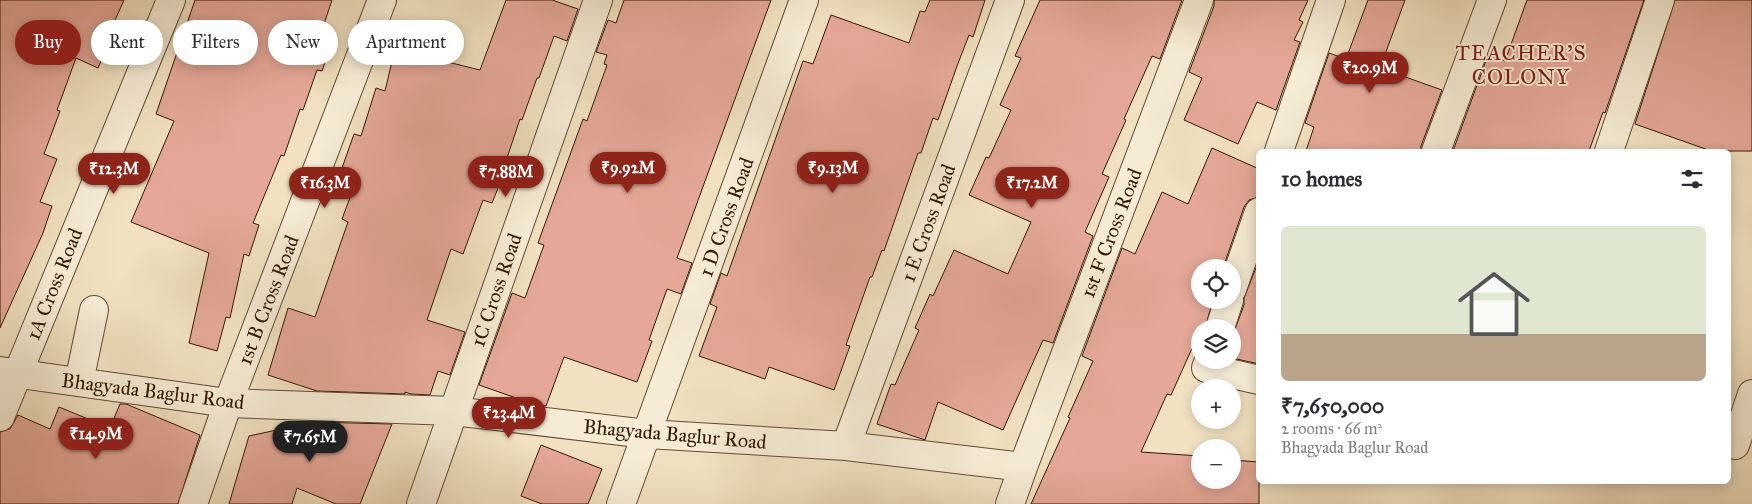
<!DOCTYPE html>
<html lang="en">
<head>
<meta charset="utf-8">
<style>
	:root { --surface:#fff; --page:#f2f2f3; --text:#2b2b33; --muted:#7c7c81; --line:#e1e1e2; --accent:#8f2418 }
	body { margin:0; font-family:"IM FELL Great Primer",serif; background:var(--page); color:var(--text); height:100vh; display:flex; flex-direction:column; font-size:19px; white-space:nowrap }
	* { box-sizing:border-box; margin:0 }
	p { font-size:16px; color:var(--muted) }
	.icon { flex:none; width:28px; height:28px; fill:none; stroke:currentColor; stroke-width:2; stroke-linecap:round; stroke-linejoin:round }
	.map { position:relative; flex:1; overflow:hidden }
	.sheet { position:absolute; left:1256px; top:149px; width:475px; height:335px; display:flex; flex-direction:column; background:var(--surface); border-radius:8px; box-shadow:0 2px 12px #0003 }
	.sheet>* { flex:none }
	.top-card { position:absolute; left:15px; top:20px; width:475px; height:45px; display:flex; gap:10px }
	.tools { position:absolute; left:1191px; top:259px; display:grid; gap:10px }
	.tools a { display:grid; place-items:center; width:50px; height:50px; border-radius:50%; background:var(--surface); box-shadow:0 2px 12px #0003; font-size:25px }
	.price { position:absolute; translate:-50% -42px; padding:0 11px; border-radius:18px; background:var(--accent); color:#fff; font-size:16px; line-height:32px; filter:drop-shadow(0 1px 2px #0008) }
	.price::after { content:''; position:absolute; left:50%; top:30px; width:15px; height:11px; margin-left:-8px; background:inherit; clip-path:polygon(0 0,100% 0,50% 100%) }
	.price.current { background:#222; color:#fff }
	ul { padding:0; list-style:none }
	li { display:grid; align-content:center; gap:10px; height:265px; padding:0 25px }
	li+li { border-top:1px solid var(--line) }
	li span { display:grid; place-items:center; height:155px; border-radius:8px; color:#555 }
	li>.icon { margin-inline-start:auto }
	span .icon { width:90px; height:90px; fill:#fffc; stroke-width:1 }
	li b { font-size:21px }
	h2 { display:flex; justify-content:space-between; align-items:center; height:60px; padding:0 25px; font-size:21px }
	.tag { padding:0 18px; border-radius:22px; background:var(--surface); box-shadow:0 2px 12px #0003; font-size:18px; line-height:45px }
	.tag.current { background:var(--accent); color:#fff }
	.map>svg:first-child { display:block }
	.building { fill:#e5a898; stroke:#331905 }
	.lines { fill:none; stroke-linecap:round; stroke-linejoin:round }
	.minor-casing { stroke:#624b34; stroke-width:30 }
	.minor { stroke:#f6ecd6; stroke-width:28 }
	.labels { text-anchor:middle; stroke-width:4; stroke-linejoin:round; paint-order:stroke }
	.street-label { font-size:20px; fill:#331905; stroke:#f6ecd6 }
	.neighbourhood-label { font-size:21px; letter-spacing:1px; fill:#7a1f14; stroke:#f6ecd6 }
</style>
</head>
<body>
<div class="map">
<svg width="1752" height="504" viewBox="0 0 1752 504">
	<rect width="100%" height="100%" fill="#f1e1c0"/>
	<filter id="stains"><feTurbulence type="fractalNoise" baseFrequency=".004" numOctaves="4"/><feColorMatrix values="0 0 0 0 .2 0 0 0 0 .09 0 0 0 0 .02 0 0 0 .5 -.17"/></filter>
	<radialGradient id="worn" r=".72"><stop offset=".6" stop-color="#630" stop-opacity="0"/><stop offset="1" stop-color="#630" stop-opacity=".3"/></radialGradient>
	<path class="building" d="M0 0H124L108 36 111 38 98 68 76 58 57 110 60 111 44 154 57 159 40 202 52 206 43 233 0 328Z
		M195 0H332L322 30 335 34 322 71 317 70 303 110 300 109 284 156 281 155 253 223 259 225 249 256 244 254 230 318 226 317 217 351 189 343 209 253 131 222 174 121 156 114Z
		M506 0H552L578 9 567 41 554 36 539 78H537L522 120 520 119 503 170 505 171 492 203 483 200 463 254 451 249 427 320 465 332 450 375 438 371 430 395 411 394 405 392V394L317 391 268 375 288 308 315 317 348 222 342 219 358 176 341 171 354 134 361 136 376 88 385 91 395 49 480 70Z
		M624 0H771L677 258 692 263 681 294 667 289 649 340 652 341 637 382 564 357 546 406 536 405 479 385 512 293 525 298 544 245 538 243 583 119 587 121 607 65 604 64 607 55 596 52 608 20 616 23Z
		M930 0H985L973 37 969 35 957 66 938 120 933 118 921 153H918L884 251 882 250 872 277H870L846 345 850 346 834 390 769 367 765 379 699 356 717 307 710 304 721 273 727 276 803 61 813 64 831 15 909 43 920 11 925 12Z
		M1040 0H1182L1160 59 1152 56 1124 119 1126 120 1102 174 1109 177 1085 232 1093 236 1053 343 1043 340 1003 430 938 402 925 440 877 424 891 384 895 385 919 330 915 328 930 294 933 296 954 250 1008 274 1031 222 969 195 986 157 989 158 1011 110 1000 105 1021 58 1015 56Z
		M1214 0H1308L1299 20 1303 22 1294 40 1300 42 1276 110 1257 102 1238 144 1184 120 1202 78 1189 72 1214 6Z
		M1368 0H1405L1380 68 1442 90 1421 146V151H1306L1314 127 1305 123 1329 53 1346 59Z
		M1527 0H1644L1605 113 1603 112 1589 151H1453L1488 55 1505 61Z
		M1675 0H1752V151H1711L1635 124Z
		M1212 148 1259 169V197L1249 200 1244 207 1223 268H1200V300H1213L1205 328H1200V346L1194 344 1171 395 1167 394 1141 452 1200 456V480H1232V460L1259 462V504H1031L1070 418 1068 417 1093 361 1082 356 1122 248 1135 254 1162 192 1188 204Z
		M1259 260V364L1232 358V337L1244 305V298Z
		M120 404H126L200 435 178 504H0V432L10 429 18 415 50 429 59 407 110 428Z
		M314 422 392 424 360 504H336L297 488 292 504H229L249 436Z
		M541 445 602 469 588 504H542L521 496Z"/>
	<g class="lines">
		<g class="minor-casing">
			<path id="minor" d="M1279 151 1331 0
				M1436 151 1492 0
				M1609 151 1660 0
				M1232 289 1259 212
				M1220 328 1229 300
				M1209 360 1206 368 1259 380
				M0 371 228 403 453 411 647 434 846 446 1023 467
				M79 382 94 310
				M0 417 171 0
				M1735 445 1752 394
				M846 446 1010 0
				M193 504 228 403 382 0
				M421 504 598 0
				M621 504 804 0
				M1010 504 1023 467 1199 0"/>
		</g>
		<use href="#minor" class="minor"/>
	</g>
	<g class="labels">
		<g class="street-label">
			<text transform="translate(726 217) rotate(-70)" y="7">1 D Cross Road</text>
			<text transform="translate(928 223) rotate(-70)" y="7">1 E Cross Road</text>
			<text transform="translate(1111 233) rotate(-69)" y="7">1st F Cross Road</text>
			<text transform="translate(54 284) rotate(-68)" y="7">1A Cross Road</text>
			<text transform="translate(496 290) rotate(-71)" y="7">1C Cross Road</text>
			<text transform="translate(268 300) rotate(-69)" y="7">1st B Cross Road</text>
			<text transform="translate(153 391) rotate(7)" y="7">Bhagyada Baglur Road</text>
			<text transform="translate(675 434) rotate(5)" y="7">Bhagyada Baglur Road</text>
		</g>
		<g class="neighbourhood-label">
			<text x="1521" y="60">TEACHER'S<tspan x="1521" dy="24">COLONY</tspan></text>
		</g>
	</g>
	<rect width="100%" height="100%" filter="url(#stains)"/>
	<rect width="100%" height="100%" fill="url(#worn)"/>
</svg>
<div class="tools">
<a><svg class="icon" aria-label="locate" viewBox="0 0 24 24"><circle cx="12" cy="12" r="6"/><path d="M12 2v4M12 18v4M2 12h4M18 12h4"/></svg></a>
<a><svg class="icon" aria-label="layers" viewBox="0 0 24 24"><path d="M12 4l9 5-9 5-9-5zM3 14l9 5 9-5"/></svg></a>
<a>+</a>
<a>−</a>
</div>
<b class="price" style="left:1370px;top:94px">₹20.9M</b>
<b class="price" style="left:628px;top:194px">₹9.92M</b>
<b class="price" style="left:833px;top:194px">₹9.13M</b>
<b class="price" style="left:114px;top:195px">₹12.3M</b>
<b class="price" style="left:506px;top:198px">₹7.88M</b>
<b class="price" style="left:325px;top:209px">₹16.3M</b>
<b class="price" style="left:1032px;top:209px">₹17.2M</b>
<b class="price" style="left:509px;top:439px">₹23.4M</b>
<b class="price" style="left:96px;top:460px">₹14.9M</b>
<b class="price current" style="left:310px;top:463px">₹7.65M</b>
<div class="top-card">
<a class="tag current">Buy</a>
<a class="tag">Rent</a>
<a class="tag">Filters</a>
<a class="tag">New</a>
<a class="tag">Apartment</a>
</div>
<section class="sheet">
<h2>10 homes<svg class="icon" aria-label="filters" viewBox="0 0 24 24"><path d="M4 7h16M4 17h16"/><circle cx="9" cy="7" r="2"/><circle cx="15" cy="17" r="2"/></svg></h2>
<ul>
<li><span style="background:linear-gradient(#dfe7d0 70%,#b9a48a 0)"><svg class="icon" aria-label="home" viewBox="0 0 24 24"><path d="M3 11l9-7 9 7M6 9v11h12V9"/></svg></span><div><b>₹7,650,000</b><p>2 rooms · 66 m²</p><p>Bhagyada Baglur Road</p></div></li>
</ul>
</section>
</div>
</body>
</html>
